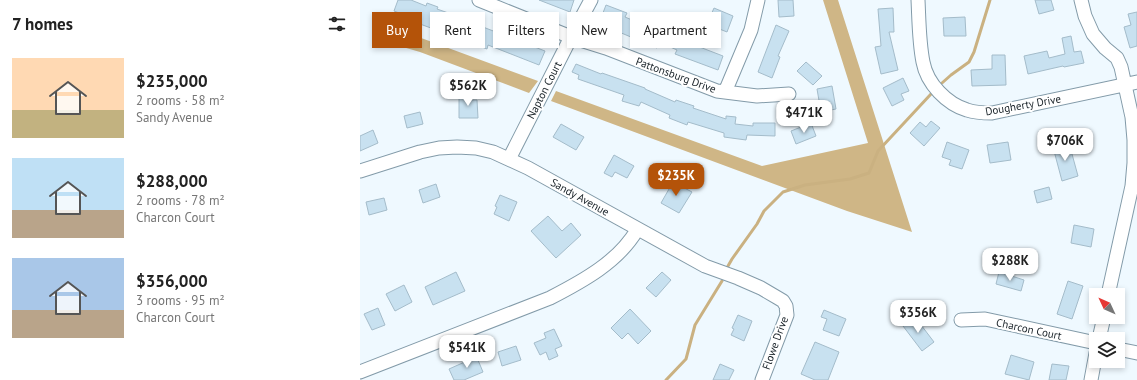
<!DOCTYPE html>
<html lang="en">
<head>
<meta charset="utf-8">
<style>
	:root { --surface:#fff; --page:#f6f6f6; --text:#222; --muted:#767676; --accent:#b45309 }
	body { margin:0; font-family:"PT Sans",sans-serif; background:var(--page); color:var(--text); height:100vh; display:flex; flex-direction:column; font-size:15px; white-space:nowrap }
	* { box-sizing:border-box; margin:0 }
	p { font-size:13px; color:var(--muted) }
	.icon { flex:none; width:22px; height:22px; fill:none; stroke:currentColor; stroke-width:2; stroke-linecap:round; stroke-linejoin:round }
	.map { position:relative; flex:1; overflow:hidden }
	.details { display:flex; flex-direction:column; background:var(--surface); width:360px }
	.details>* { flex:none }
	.guide { position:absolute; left:12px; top:12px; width:380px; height:36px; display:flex; gap:8px }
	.needle { width:26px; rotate:314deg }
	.buttons { position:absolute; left:729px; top:288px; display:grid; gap:8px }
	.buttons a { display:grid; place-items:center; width:36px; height:36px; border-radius:0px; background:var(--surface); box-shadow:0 2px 6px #0003; font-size:20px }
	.price { position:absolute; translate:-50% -34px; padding:0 9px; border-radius:8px; background:#fff; color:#222; font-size:13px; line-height:26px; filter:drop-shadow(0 1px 2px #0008) }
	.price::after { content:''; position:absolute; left:50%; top:24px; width:12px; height:9px; margin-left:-6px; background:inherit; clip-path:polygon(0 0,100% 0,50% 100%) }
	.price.active { background:var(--accent); color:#fff }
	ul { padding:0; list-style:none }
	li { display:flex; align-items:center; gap:12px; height:100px; padding:0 12px }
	li span { display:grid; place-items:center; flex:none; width:112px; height:80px; border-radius:0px; color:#555 }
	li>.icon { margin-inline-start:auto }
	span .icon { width:48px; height:48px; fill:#fffc; stroke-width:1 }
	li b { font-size:17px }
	h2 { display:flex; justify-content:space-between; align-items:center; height:48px; padding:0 12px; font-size:17px }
	.pill { padding:0 14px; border-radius:0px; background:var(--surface); box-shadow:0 2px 6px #0003; font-size:14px; line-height:36px }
	.pill.active { background:var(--accent); color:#fff }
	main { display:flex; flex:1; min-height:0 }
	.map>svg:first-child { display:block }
	.forest { fill:#cfb686 }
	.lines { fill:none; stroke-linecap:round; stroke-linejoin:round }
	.stream { stroke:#cab181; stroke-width:3 }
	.building { fill:#c8e1f0; stroke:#a4bcca }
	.minor-casing { stroke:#839ba9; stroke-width:15 }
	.minor { stroke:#fff; stroke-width:13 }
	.labels { text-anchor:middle; stroke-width:4; stroke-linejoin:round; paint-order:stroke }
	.street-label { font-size:11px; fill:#182127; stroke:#fff }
</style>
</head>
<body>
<main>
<section class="details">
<h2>7 homes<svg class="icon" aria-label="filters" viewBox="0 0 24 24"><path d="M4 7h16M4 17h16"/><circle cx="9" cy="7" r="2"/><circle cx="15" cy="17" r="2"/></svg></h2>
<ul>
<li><span style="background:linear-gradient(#ffd9b3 65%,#c2b280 0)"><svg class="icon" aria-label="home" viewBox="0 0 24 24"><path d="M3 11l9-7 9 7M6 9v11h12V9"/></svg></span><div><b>$235,000</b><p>2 rooms · 58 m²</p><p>Sandy Avenue</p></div></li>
<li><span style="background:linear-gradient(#bfe0f5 65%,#b9a48a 0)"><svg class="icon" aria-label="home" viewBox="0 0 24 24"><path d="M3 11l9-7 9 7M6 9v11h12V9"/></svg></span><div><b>$288,000</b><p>2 rooms · 78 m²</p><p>Charcon Court</p></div></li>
<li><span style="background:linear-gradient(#a9c7e8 65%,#b9a48a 0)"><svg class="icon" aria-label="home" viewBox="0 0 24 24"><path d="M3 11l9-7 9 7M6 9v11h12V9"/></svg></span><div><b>$356,000</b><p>3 rooms · 95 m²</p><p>Charcon Court</p></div></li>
</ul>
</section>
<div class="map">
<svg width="777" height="380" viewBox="0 0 777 380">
	<rect width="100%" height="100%" fill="#eff9ff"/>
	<path class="forest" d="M463 0H478L552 232 487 211 191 101 196 91 402 166 508 143Z
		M33 31 53 35 178 81 169 93 60 52 29 43 33 41Z"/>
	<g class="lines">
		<path class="stream" d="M582 83 591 75 609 62 614 52 630 0
			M368 266 372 259 397 224 404 211 423 192 445 185 490 179 509 173 518 151 571 94
			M306 380 326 359 335 325 362 281"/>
	</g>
	<path class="building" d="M38 0H51L66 6 67 3 78 7 77 9 111 21 110 22 185 51 179 65 128 45 127 49 109 42 111 36 81 25 79 31 60 24V21L34 11Z
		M179 0H214L210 12Z
		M418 0H433L434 16 419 17Z
		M675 0H691L694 10 679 14Z
		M246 5 267 13 265 17 293 29 295 24 338 42 337 46 363 56 358 70 315 54 317 50 299 42 297 48 259 32V34L238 26Z
		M354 8 373 16 367 32 347 24Z
		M533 8 534 32H529L538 70 521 74 515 47 521 46 518 9Z
		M777 12V46L770 48 764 27 771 25 768 14Z
		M605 17 606 36H584L583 18Z
		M416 25 429 31 418 56 420 57 412 78 398 72Z
		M711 36 714 52 721 51 724 63 704 67 703 66 668 74 664 56 687 51 689 58 705 54 702 38Z
		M632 55H645L646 85 612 86 611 70 632 69Z
		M446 62 462 76 453 85 437 71Z
		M216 64 241 74 242 73 285 88V89L315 102 316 100 334 106 333 108 366 119V116L376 117 375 124 393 126V123H415V136L387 135 386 140 364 137V133L328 122 327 125 309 118 310 115 281 102 279 106 262 101 264 95 218 79 219 75 212 72Z
		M543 78 549 91 541 94 544 100 532 106 523 88Z
		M472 86 476 109 461 112 457 89Z
		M109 94V100H117L118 118H99V95Z
		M60 112 63 124 47 128 44 116Z
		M571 121 580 128 564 146 550 133 560 122 566 127Z
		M451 123 456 136 436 144 431 131Z
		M201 124 224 137 216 150 193 137Z
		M13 130 18 143 0 151V136Z
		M587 142 609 150 602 169 589 165 591 160 582 157Z
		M648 142 651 160 630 163 627 145Z
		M709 143 718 176 702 181 693 147Z
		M254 155 274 166 267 178 255 172 252 177 244 173Z
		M313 182 332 192 319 213 301 203Z
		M76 184 80 197 63 203 59 190Z
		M689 187 692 199 677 203 674 191Z
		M140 195 157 202 149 221 134 214 137 207 135 206Z
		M24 198 27 210 9 215 6 202Z
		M188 216 202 231 211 223 221 235 196 258 171 231Z
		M714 225 734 229 731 247 711 243Z
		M96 272 105 291 73 305 65 287Z
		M302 272 311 280 296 297 286 288Z
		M639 272 664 280 661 291 636 284Z
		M708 281 723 286 712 319 697 314Z
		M44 285 52 302 35 311 26 294Z
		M18 308 25 325 12 330 4 314Z
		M270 309 291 331 278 344 268 333 262 339 251 328Z
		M464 310 486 319 479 336 463 330 467 319 461 317Z
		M378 315 392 321 384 341 371 335 374 329 372 328Z
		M555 317 574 342 562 351 543 326Z
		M194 329 202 346 195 349 198 356 189 360 186 352 180 355 174 343 186 338 184 333Z
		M455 342 479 352 468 380H455L441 374Z
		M156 346 161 360 142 366 138 352Z
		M115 353 123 372 104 380H94L89 369 107 361 105 357Z
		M651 355 674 362 669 380 645 374Z
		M360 364 374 370 369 380H353Z
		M692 364 709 366 706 380H689Z"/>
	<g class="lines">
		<g class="minor-casing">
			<path id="minor" d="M119 0 211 37 246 48 357 91 397 96 429 94
				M558 0C559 20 559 42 563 62 567 84 587 104 607 110 616 113 624 113 632 113L777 82
				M721 0 725 16 733 34 745 48 757 58 761 67 772 117 774 140V163L772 186 748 295
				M365 92 391 30 398 0
				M149 159 211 37 231 0
				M0 171 60 152 79 148 97 147 116 148 133 152 168 168 345 266 378 278 401 288 418 298 423 301 426 306 427 315 402 380
				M601 320 625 319 736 343
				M739 339 744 317
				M758 349 777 353
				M0 372 190 298C223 281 258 262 277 230
				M731 380 736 353"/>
		</g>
		<use href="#minor" class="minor"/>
	</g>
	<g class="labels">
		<g class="street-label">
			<text transform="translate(316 75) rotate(20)" y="4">Pattonsburg Drive</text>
			<text transform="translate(184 90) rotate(-63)" y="4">Napton Court</text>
			<text transform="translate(663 105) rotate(-10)" y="4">Dougherty Drive</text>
			<text transform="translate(220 197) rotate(29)" y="4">Sandy Avenue</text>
			<text transform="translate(669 329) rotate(12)" y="4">Charcon Court</text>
			<text transform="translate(415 343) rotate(-70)" y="4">Flowe Drive</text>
		</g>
	</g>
</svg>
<div class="buttons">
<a><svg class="needle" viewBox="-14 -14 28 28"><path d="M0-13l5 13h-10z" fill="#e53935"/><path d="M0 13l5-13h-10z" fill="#767676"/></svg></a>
<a><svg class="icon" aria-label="layers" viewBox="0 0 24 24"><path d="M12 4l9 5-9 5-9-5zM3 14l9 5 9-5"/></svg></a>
</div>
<b class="price" style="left:108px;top:107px">$562K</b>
<b class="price" style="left:444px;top:134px">$471K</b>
<b class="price" style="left:705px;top:162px">$706K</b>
<b class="price active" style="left:316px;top:197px">$235K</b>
<b class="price" style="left:650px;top:282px">$288K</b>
<b class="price" style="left:558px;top:334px">$356K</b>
<b class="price" style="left:107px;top:369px">$541K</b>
<div class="guide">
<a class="pill active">Buy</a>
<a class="pill">Rent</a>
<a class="pill">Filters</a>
<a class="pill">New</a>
<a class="pill">Apartment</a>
</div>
</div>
</main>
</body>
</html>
